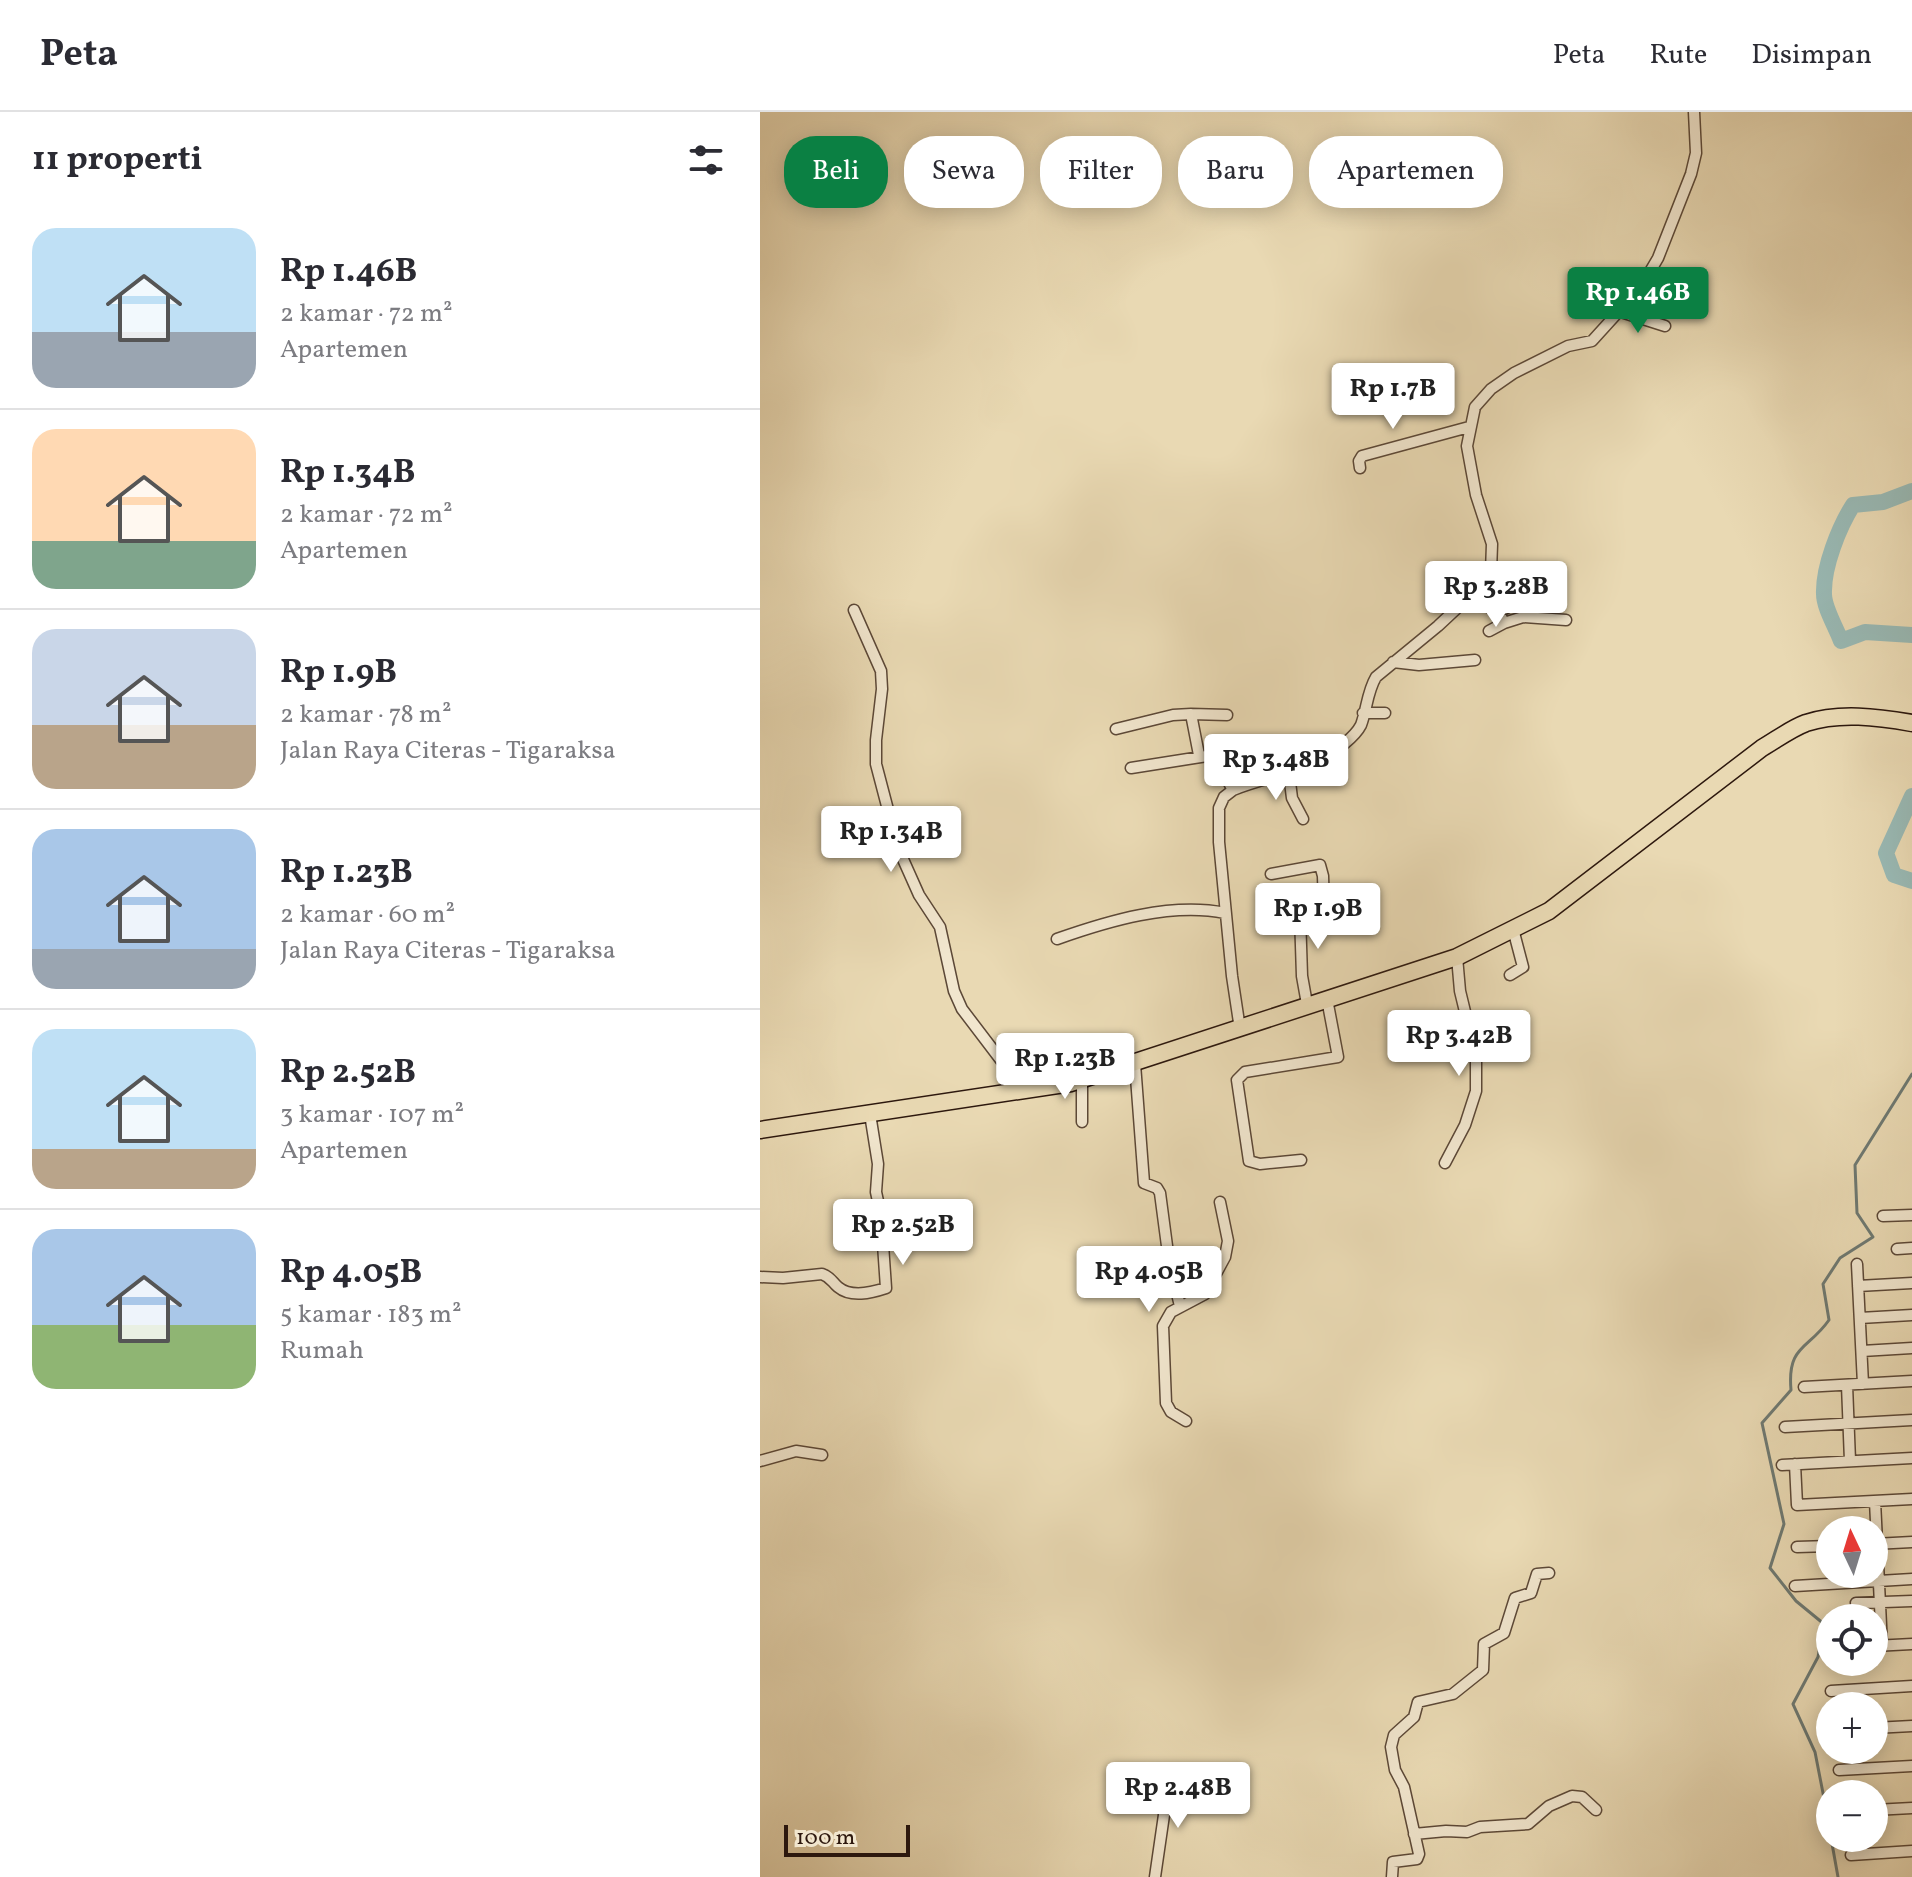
<!DOCTYPE html>
<html lang="id">
<head>
<meta charset="utf-8">
<style>
	:root { --surface:#fff; --page:#f7f7f7; --text:#2b2b33; --muted:#7c7c81; --line:#e1e1e2; --accent:#0b8043 }
	body { margin:0; font-family:Vollkorn,serif; background:var(--page); color:var(--text); height:100vh; display:flex; flex-direction:column; font-size:30px; white-space:nowrap }
	* { box-sizing:border-box; margin:0 }
	p { font-size:26px; color:var(--muted) }
	.icon { flex:none; width:44px; height:44px; fill:none; stroke:currentColor; stroke-width:2; stroke-linecap:round; stroke-linejoin:round }
	.map { position:relative; flex:1; overflow:hidden }
	.details { display:flex; flex-direction:column; background:var(--surface); width:760px }
	.details>* { flex:none }
	.hud { position:absolute; left:24px; top:24px; width:760px; height:72px; display:flex; gap:16px }
	.needle { width:52px; rotate:356deg }
	.buttons { position:absolute; left:1056px; top:1404px; display:grid; gap:16px }
	.buttons a { display:grid; place-items:center; width:72px; height:72px; border-radius:50%; background:var(--surface); box-shadow:0 4px 20px #0003; font-size:40px }
	.scale { position:absolute; left:24px; bottom:20px; width:126px; box-sizing:border-box; padding-left:8px; border:4px solid #2d180e; border-top:0; font-size:22px; line-height:28px; white-space:nowrap; color:#2d180e; -webkit-text-stroke:6px #f1e6ce; paint-order:stroke }
	.price { position:absolute; translate:-50% -68px; padding:0 18px; border-radius:8px; background:#fff; color:#222; font-size:26px; line-height:52px; filter:drop-shadow(0 2px 4px #0008) }
	.price::after { content:''; position:absolute; left:50%; top:48px; width:24px; height:18px; margin-left:-12px; background:inherit; clip-path:polygon(0 0,100% 0,50% 100%) }
	.price.current { background:var(--accent); color:#fff }
	ul { padding:0; list-style:none }
	li { display:flex; align-items:center; gap:24px; height:200px; padding:0 32px }
	li+li { border-top:2px solid var(--line) }
	li span { display:grid; place-items:center; flex:none; width:224px; height:160px; border-radius:24px; color:#555 }
	li>.icon { margin-inline-start:auto }
	span .icon { width:96px; height:96px; fill:#fffc; stroke-width:1 }
	li b { font-size:34px }
	h2 { display:flex; justify-content:space-between; align-items:center; height:96px; padding:0 32px; font-size:34px }
	.pill { padding:0 28px; border-radius:32px; background:var(--surface); box-shadow:0 4px 20px #0003; font-size:28px; line-height:72px }
	.pill.current { background:var(--accent); color:#fff }
	header { display:flex; align-items:center; gap:48px; box-sizing:border-box; height:112px; padding:0 40px; background:var(--surface); border-bottom:2px solid var(--line) }
	header strong { font-size:38px }
	nav { display:flex; gap:44px; margin-inline-start:auto; font-size:28px }
	main { display:flex; flex:1; min-height:0 }
	.map>svg:first-child { display:block }
	.lines { fill:none; stroke-linecap:round; stroke-linejoin:round }
	.stream { stroke:#6e7972; stroke-width:3 }
	.river { stroke:#99b9b4; stroke-width:16 }
	.street-casing { stroke:#5c4837; stroke-width:13 }
	.primary-casing { stroke:#2d180e; stroke-width:19 }
	.street { stroke:#f1e6ce; stroke-width:10 }
	.primary { stroke:#e9d9b3; stroke-width:16 }
</style>
</head>
<body>
<header>
<strong>Peta</strong>
<nav><a>Peta</a><a>Rute</a><a>Disimpan</a></nav>
</header>
<main>
<section class="details">
<h2>11 properti<svg class="icon" aria-label="filters" viewBox="0 0 24 24"><path d="M4 7h16M4 17h16"/><circle cx="9" cy="7" r="2"/><circle cx="15" cy="17" r="2"/></svg></h2>
<ul>
<li><span style="background:linear-gradient(#bfe0f5 65%,#9aa5b1 0)"><svg class="icon" aria-label="home" viewBox="0 0 24 24"><path d="M3 11l9-7 9 7M6 9v11h12V9"/></svg></span><div><b>Rp 1.46B</b><p>2 kamar · 72 m²</p><p>Apartemen</p></div></li>
<li><span style="background:linear-gradient(#ffd9b3 70%,#7fa58c 0)"><svg class="icon" aria-label="home" viewBox="0 0 24 24"><path d="M3 11l9-7 9 7M6 9v11h12V9"/></svg></span><div><b>Rp 1.34B</b><p>2 kamar · 72 m²</p><p>Apartemen</p></div></li>
<li><span style="background:linear-gradient(#c9d6e8 60%,#b9a48a 0)"><svg class="icon" aria-label="home" viewBox="0 0 24 24"><path d="M3 11l9-7 9 7M6 9v11h12V9"/></svg></span><div><b>Rp 1.9B</b><p>2 kamar · 78 m²</p><p>Jalan Raya Citeras - Tigaraksa</p></div></li>
<li><span style="background:linear-gradient(#a9c7e8 75%,#9aa5b1 0)"><svg class="icon" aria-label="home" viewBox="0 0 24 24"><path d="M3 11l9-7 9 7M6 9v11h12V9"/></svg></span><div><b>Rp 1.23B</b><p>2 kamar · 60 m²</p><p>Jalan Raya Citeras - Tigaraksa</p></div></li>
<li><span style="background:linear-gradient(#bfe0f5 75%,#b9a48a 0)"><svg class="icon" aria-label="home" viewBox="0 0 24 24"><path d="M3 11l9-7 9 7M6 9v11h12V9"/></svg></span><div><b>Rp 2.52B</b><p>3 kamar · 107 m²</p><p>Apartemen</p></div></li>
<li><span style="background:linear-gradient(#a9c7e8 60%,#8fb573 0)"><svg class="icon" aria-label="home" viewBox="0 0 24 24"><path d="M3 11l9-7 9 7M6 9v11h12V9"/></svg></span><div><b>Rp 4.05B</b><p>5 kamar · 183 m²</p><p>Rumah</p></div></li>
</ul>
</section>
<div class="map">
<svg width="1152" height="1765" viewBox="0 0 1152 1765">
	<rect width="100%" height="100%" fill="#e9d9b3"/>
	<filter id="stains"><feTurbulence type="fractalNoise" baseFrequency=".0025" numOctaves="4"/><feColorMatrix values="0 0 0 0 .2 0 0 0 0 .09 0 0 0 0 .02 0 0 0 .5 -.17"/></filter>
	<radialGradient id="worn" r=".72"><stop offset=".6" stop-color="#630" stop-opacity="0"/><stop offset="1" stop-color="#630" stop-opacity=".3"/></radialGradient>
	<g class="lines">
		<path class="stream" d="M1070 1717 1055 1640 1033 1592 1058 1545 1064 1512 1036 1489 1010 1456 1024 1412 1002 1311 1031 1278C1027 1233 1048 1238 1069 1208L1063 1172 1080 1146 1113 1125 1097 1101 1095 1053 1152 962
			M1071 1726 1078 1765"/>
		<path class="river" d="M1152 379 1123 390 1093 393C1079 415 1063 455 1064 482 1064 496 1076 515 1081 529L1105 520 1152 523
			M1152 684 1126 741 1134 763 1152 769"/>
		<g class="street-casing">
			<path id="street" d="M881 175 899 173 919 180
				M861 200 905 214
				M600 356 599 349 602 344 709 315
				M707 485 739 500 757 490 770 489
				M94 498 121 559 122 577 116 628V652L138 736 159 783 180 815 194 879 202 897 253 964 270 978
				M739 500 744 511 763 505 806 508
				M729 519 744 511
				M633 550 659 553 715 548
				M603 601H625
				M431 602 467 603
				M356 617 413 603 431 602 439 643
				M371 656 447 644 457 649 473 678
				M529 662 532 686 543 707
				M511 762 560 753 563 764 564 797
				M297 827C348 809 411 790 465 801
				M750 863 763 855 753 817
				M547 892 542 864 540 803 546 800 581 793
				M480 917 472 864 459 730V696L464 685 473 678C513 662 549 661 584 632 590 627 597 621 601 613 607 597 607 580 616 565L678 514 725 470 731 460 732 432 716 383 707 334 715 295 731 277 754 261 808 234 832 229 881 175 898 146 931 62 936 41 934 0
				M375 952 384 1071 397 1076 400 1081 409 1149 420 1194
				M322 968V1010
				M541 1048 500 1052 489 1049 477 968 485 960 578 945 567 887
				M685 1051 705 1013 716 979V945L700 879 697 845
				M1123 1104 1152 1103
				M1137 1137 1152 1136
				M1097 1152 1103 1272
				M0 1165 23 1166 62 1162C71 1165 72 1170 78 1175 91 1186 111 1181 126 1176L121 1103 116 1080 118 1052 110 1002
				M1098 1174 1152 1171
				M1100 1206 1152 1203
				M1102 1239 1152 1236
				M1087 1273 1090 1349
				M1044 1275 1152 1269
				M426 1309 411 1300 406 1291 403 1214 411 1200 445 1182 465 1145 468 1129 460 1090
				M1025 1315 1152 1308
				M0 1349 36 1339 62 1343
				M1035 1352 1037 1393 1152 1387
				M1022 1353 1152 1346
				M1115 1389 1122 1534
				M1114 1432 1152 1430
				M1037 1435 1070 1434
				M1035 1474 1152 1467
				M1096 1491 1152 1489
				M1114 1534 1152 1532
				M1071 1579 1152 1574
				M1114 1616 1152 1614
				M1079 1658 1152 1654
				M1114 1698 1152 1696
				M654 1722 686 1719 707 1720 720 1715 768 1712 789 1694 812 1684 822 1685 836 1698
				M1091 1743 1152 1739
				M395 1765 404 1703 401 1667
				M632 1765 633 1750 657 1747 659 1742 644 1675 635 1658 631 1635 634 1623 654 1605 658 1590 693 1582 723 1558 724 1532 744 1521 755 1486 771 1481 777 1462 789 1461"/>
		</g>
		<g class="primary-casing">
			<path id="primary" d="M0 1018 311 971 697 845 789 799 1002 636C1016 628 1030 617 1046 611 1079 600 1118 605 1152 611"/>
		</g>
		<use href="#street" class="street"/>
		<use href="#primary" class="primary"/>
	</g>
	<rect width="100%" height="100%" filter="url(#stains)"/>
	<rect width="100%" height="100%" fill="url(#worn)"/>
</svg>
<div class="buttons">
<a><svg class="needle" viewBox="-14 -14 28 28"><path d="M0-13l5 13h-10z" fill="#e53935"/><path d="M0 13l5-13h-10z" fill="#7c7c81"/></svg></a>
<a><svg class="icon" aria-label="locate" viewBox="0 0 24 24"><circle cx="12" cy="12" r="6"/><path d="M12 2v4M12 18v4M2 12h4M18 12h4"/></svg></a>
<a>+</a>
<a>−</a>
</div>
<div class="scale">100 m</div>
<b class="price current" style="left:878px;top:223px">Rp 1.46B</b>
<b class="price" style="left:633px;top:319px">Rp 1.7B</b>
<b class="price" style="left:736px;top:517px">Rp 3.28B</b>
<b class="price" style="left:516px;top:690px">Rp 3.48B</b>
<b class="price" style="left:131px;top:762px">Rp 1.34B</b>
<b class="price" style="left:558px;top:839px">Rp 1.9B</b>
<b class="price" style="left:699px;top:966px">Rp 3.42B</b>
<b class="price" style="left:305px;top:989px">Rp 1.23B</b>
<b class="price" style="left:143px;top:1155px">Rp 2.52B</b>
<b class="price" style="left:389px;top:1202px">Rp 4.05B</b>
<b class="price" style="left:418px;top:1718px">Rp 2.48B</b>
<div class="hud">
<a class="pill current">Beli</a>
<a class="pill">Sewa</a>
<a class="pill">Filter</a>
<a class="pill">Baru</a>
<a class="pill">Apartemen</a>
</div>
</div>
</main>
</body>
</html>
